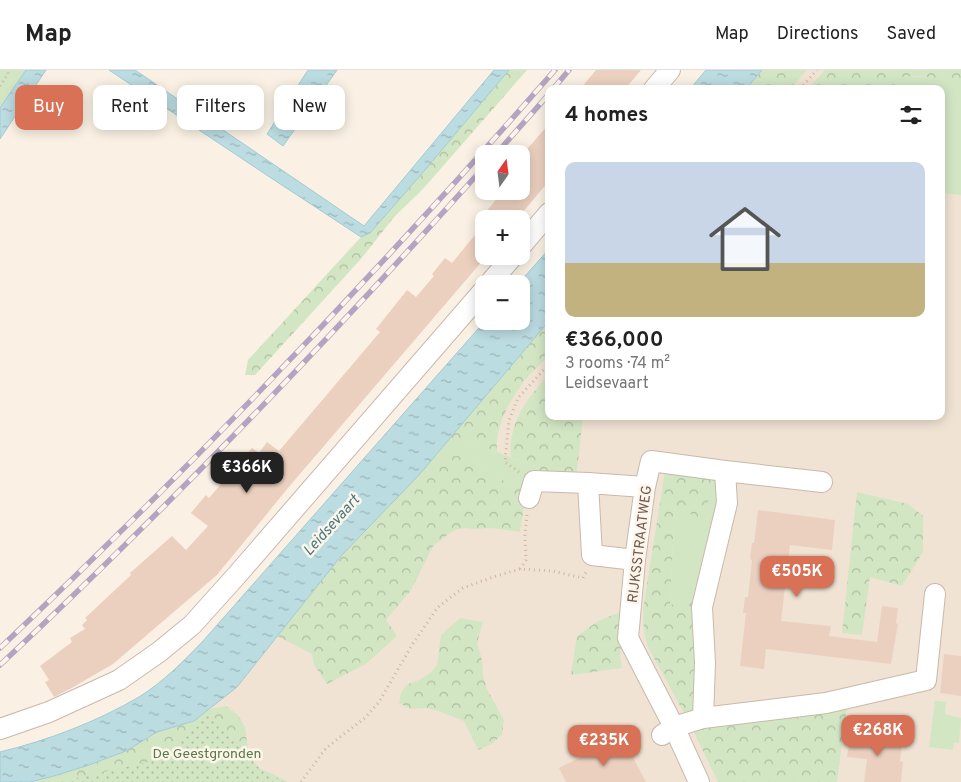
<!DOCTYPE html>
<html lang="en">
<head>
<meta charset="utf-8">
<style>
	:root { --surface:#fff; --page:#f2f2f2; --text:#222; --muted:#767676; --line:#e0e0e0; --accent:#d87155 }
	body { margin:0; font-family:Overpass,sans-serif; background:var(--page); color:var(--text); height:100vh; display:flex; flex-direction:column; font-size:19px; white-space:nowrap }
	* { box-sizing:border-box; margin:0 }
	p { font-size:16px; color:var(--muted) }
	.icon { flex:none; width:28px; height:28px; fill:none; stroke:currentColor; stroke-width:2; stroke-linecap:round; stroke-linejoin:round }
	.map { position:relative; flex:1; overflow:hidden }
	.sheet { position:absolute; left:545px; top:15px; width:400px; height:335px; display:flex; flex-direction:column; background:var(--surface); border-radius:10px; box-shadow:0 2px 12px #0003 }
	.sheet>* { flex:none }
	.banner { position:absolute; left:15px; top:15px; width:455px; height:45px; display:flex; gap:10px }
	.needle { width:32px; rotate:14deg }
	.fabs { position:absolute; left:475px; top:75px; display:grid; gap:10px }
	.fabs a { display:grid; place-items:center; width:55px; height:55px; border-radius:10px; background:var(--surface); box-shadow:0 2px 12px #0003; font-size:25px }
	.price { position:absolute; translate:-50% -42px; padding:0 11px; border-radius:10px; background:var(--accent); color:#fff; font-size:16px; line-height:32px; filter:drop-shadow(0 1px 2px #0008) }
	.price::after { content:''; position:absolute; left:50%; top:30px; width:15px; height:11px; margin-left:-8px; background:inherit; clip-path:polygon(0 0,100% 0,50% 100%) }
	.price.active { background:#222; color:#fff }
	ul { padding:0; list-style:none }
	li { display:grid; align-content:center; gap:10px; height:265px; padding:0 20px }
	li+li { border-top:1px solid var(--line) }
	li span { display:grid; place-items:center; height:155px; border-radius:10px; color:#555 }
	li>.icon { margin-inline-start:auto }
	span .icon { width:90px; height:90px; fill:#fffc; stroke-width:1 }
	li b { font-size:21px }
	h2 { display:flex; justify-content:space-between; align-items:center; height:60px; padding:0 20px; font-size:21px }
	.pill { padding:0 18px; border-radius:10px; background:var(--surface); box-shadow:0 2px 12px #0003; font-size:18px; line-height:45px }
	.pill.active { background:var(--accent); color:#fff }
	header { display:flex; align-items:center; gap:30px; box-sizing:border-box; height:70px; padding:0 25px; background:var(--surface); border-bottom:1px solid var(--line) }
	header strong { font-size:24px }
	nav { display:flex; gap:28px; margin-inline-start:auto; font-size:18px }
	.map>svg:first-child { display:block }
	.residential { fill:#f0e3d3 }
	.green { fill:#d2e6c4 }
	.forest { fill:url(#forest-crowns) }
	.park { fill:url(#park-dots) }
	.water { fill:url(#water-ripples); stroke:#a2cbd2 }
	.building { fill:#ecd0bf }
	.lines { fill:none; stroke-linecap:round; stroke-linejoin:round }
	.minor-casing { stroke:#c9b9ac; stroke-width:22 }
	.path { stroke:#d1b4a2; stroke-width:3; stroke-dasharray:1 4; stroke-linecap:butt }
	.minor { stroke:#fff; stroke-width:20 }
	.rail-casing { stroke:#b4a4c2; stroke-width:5.5 }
	.rail { stroke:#fdf5ea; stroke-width:4; stroke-dasharray:11; stroke-linecap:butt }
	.labels { text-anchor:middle; stroke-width:5; stroke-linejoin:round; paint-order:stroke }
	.street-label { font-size:14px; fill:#6f594c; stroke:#fdf5ea }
	.park-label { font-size:14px; fill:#577a49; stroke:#fdf5ea }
	.water-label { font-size:15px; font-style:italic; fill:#487880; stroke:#fdf5ea }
</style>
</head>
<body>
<header>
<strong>Map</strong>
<nav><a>Map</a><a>Directions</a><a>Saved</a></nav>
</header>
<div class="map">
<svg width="961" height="712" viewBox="0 0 961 712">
	<defs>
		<pattern id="forest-crowns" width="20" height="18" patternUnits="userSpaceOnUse" patternTransform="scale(1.25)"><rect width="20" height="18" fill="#d2e6c4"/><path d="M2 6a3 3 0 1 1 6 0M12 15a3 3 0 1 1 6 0" fill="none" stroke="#afbda1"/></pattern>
		<pattern id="park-dots" width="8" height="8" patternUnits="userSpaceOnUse" patternTransform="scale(1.25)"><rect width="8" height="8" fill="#d2e6c4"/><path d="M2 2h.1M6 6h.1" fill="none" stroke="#afbda1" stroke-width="1.8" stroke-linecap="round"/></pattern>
		<pattern id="water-ripples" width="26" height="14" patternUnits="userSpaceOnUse" patternTransform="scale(1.25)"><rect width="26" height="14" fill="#bbdce1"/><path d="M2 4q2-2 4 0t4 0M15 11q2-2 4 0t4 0" fill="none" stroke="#9cb5b9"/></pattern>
	</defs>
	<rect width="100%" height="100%" fill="#faf1e4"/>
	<path class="residential" d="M756 0H961V712H264L198 637 549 232V346H941V19H739Z"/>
	<path class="green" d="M0 0H26L0 38Z
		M904 6 961 10V125L941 123V19H892L898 9Z
		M450 367 497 382 534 396 547 407 529 420 511 415 494 405 468 386H446L419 405Z
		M720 409 724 437 694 531 670 536 675 433Z
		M935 631 946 632 945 644 961 648 959 673 954 672 953 680 929 677Z"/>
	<path class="forest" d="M509 0H527L423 119 395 146 360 190 255 305H245L248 290 361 167 370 163 419 107Z
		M762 0H807L790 19H746Z
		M825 0H961V10C947 11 907 2 898 9 896 11 894 16 892 19H808Z
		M549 251V285C539 296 526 307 518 320 506 337 495 360 497 382L450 367Z
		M549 304V346H583L576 411 547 407 534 396 511 387C508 352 527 329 549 304Z
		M446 386H468L494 405 511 415 529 420 524 436 520 462 491 458 476 459 465 458 457 459 450 463 433 476 411 520 386 550 397 566 366 594 327 614 314 595 312 584 277 566 341 486 419 405Z
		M665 401 720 409 699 449 675 434 670 535 694 531 698 641 684 643 648 577 644 562 643 540Z
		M857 422 908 434 923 446V482L902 516 870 507 862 565 842 563Z
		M625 540 620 585 622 598 571 605 577 566 598 551Z
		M460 548 483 552 477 573 482 590 483 606 487 619 504 650 502 664 492 674 478 680 464 651 438 641 426 638 410 639 399 633 401 623 406 615 421 609 430 603 437 595 441 565Z
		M226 636 238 645 245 657 249 688 257 697 289 712H30L54 706 89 695 126 681 157 662 194 651 210 639Z
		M847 636 837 712H718L693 660Z"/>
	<path class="park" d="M209 641 261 700 286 712H59L157 690Z"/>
	<path class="water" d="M26 0H46L0 69V38Z
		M109 0H135L364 156 494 0H509L419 107 370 163 361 167 259 100Z
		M308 0H337L283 76 267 64Z
		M706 0H762L746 19H690Z
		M549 179V251L419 405 341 486 237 617 194 651 157 662 126 681 89 695 54 706 30 712H0V682C49 670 96 652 139 627 163 612 184 591 203 571L485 251H521V214H518Z"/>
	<path class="building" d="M596 0H641L625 19H580Z
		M549 54V111L517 149H480L503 121H521V86Z
		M484 154V189L288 418 217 505 113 594 70 619 54 627 45 612 49 610 40 596 72 572 70 568 85 559 82 555 87 550 85 548 131 505 130 503 172 466 186 480 208 456 191 443 206 425 209 428 252 378 259 383 267 372 279 381 380 262 376 259 407 220 416 227 434 206 432 204 445 188 452 193Z
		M758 440 835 450 832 480 790 475 781 551 831 556 829 566 877 572 882 536 898 538 896 553 898 554 891 594 766 579 764 599 740 596 746 543H743L745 527H748L752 490 750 489 752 473H754Z
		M944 584 961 586V626L940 623Z
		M867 659 889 662V670H892V673L902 675 900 691 903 692 901 712H864L867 689 847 687 850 668 865 670Z
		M625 672 646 712H566L559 698 595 680 598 686Z"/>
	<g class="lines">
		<g class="minor-casing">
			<path id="minor" d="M654 19 670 0
				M521 176 549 143
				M489 214 513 186
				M588 413 645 417
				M529 428 534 411 588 413 592 485 635 490
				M703 648 826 633 926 610 935 524
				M0 659 49 642 119 610 159 582 192 555 237 505 484 220
				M662 665 674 657 703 648 705 593 702 537 727 433 725 401
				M699 712 674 657 628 568 635 490 645 417 651 391 725 401 822 412"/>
		</g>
		<path class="path" d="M0 16 8 4V0
			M800 19 817 0
			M519 402 505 392 509 350 518 328 549 294
			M520 499 526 490 525 465 527 444
			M301 712 326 678 366 647 379 632 412 575 438 537 463 518 493 507 520 499 552 501 583 508 586 502"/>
		<use href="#minor" class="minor"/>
		<g class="rail-casing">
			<path id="rail" d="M553 19 569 0
				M496 84 549 24
				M0 578C194 395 379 201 555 0
				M0 595C169 437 330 269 484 97"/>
		</g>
		<use href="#rail" class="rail"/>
	</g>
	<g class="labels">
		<g class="street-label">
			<text transform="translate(639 474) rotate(-83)" y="5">RIJKSSTRAATWEG</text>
		</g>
		<g class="park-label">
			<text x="207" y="688">De Geestgronden</text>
		</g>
		<g class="water-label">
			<text transform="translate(331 455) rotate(-48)" y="5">Leidsevaart</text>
		</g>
	</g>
</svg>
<div class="fabs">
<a><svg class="needle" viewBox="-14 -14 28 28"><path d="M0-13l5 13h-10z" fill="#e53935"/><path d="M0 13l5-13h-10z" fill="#767676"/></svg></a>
<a>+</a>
<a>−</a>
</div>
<b class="price active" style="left:247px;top:424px">€366K</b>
<b class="price" style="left:797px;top:528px">€505K</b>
<b class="price" style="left:878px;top:687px">€268K</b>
<b class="price" style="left:604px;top:697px">€235K</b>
<div class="banner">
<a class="pill active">Buy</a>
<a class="pill">Rent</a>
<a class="pill">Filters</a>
<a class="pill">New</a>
</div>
<section class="sheet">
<h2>4 homes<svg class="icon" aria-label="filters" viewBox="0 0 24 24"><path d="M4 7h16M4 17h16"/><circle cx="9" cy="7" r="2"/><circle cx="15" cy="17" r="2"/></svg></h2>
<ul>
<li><span style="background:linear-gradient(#c9d6e8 65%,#c2b280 0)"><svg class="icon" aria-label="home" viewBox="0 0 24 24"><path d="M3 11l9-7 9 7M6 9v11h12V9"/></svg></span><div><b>€366,000</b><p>3 rooms · 74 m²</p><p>Leidsevaart</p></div></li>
</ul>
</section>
</div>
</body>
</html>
